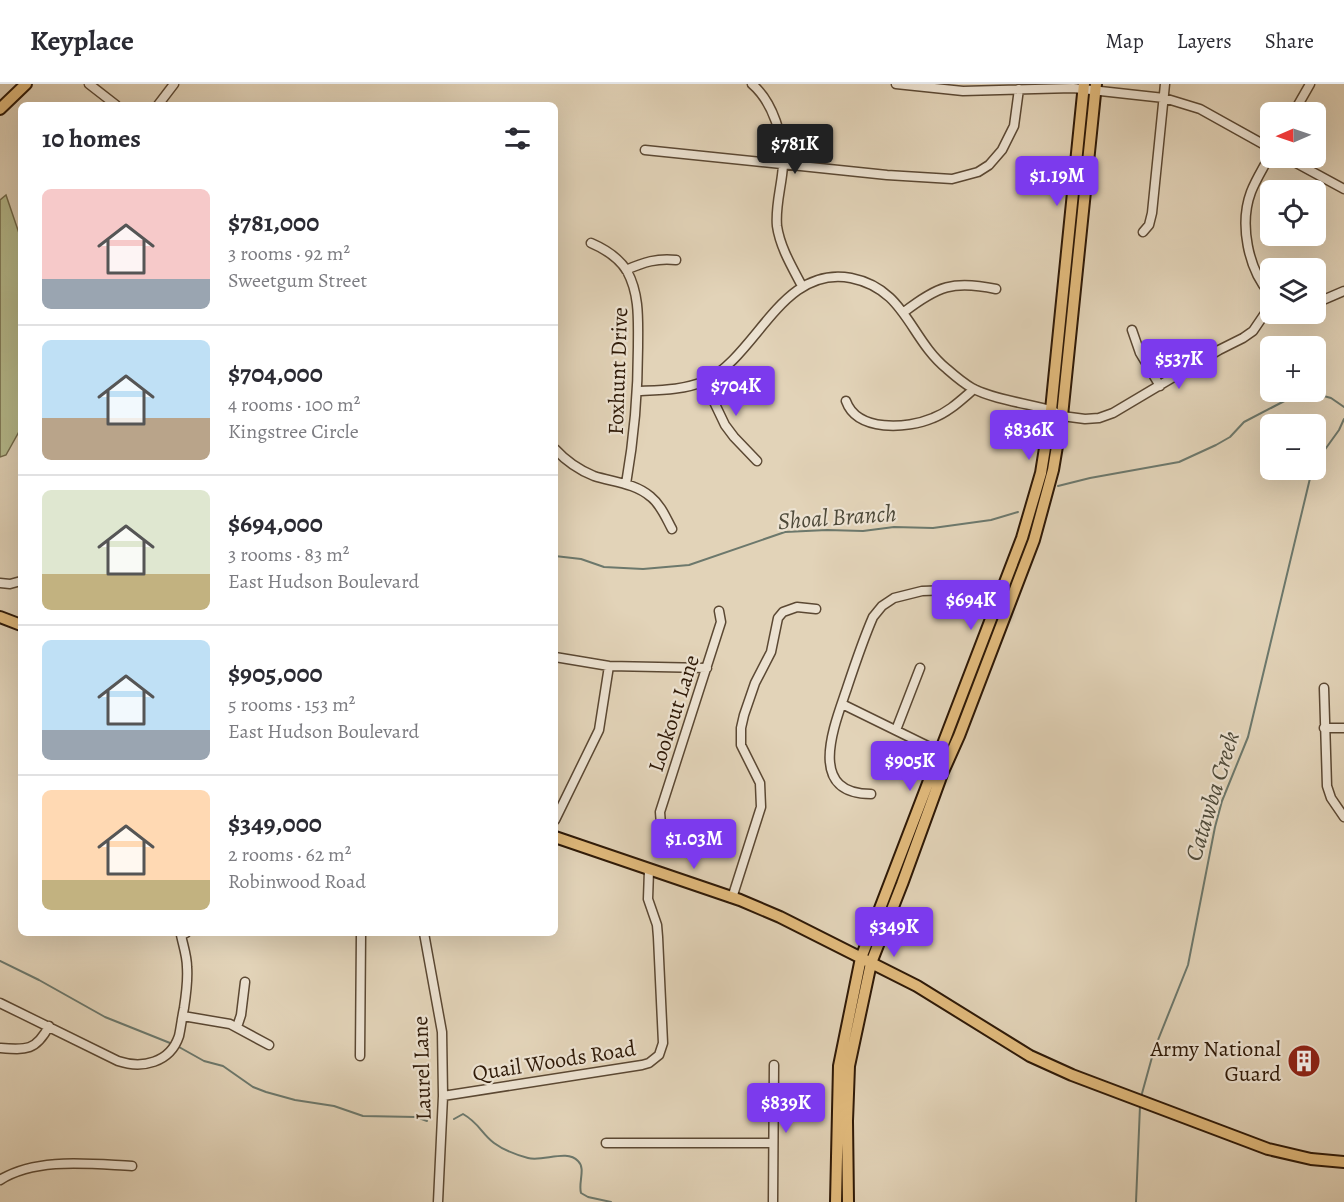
<!DOCTYPE html>
<html lang="en">
<head>
<meta charset="utf-8">
<style>
	:root { --surface:#fff; --page:#f2f2f3; --text:#2b2b33; --muted:#7c7c81; --line:#e1e1e2; --accent:#7c3aed }
	body { margin:0; font-family:Alegreya,serif; background:var(--page); color:var(--text); height:100vh; display:flex; flex-direction:column; font-size:22px; white-space:nowrap }
	* { box-sizing:border-box; margin:0 }
	p { font-size:20px; color:var(--muted) }
	.icon { flex:none; width:33px; height:33px; fill:none; stroke:currentColor; stroke-width:2; stroke-linecap:round; stroke-linejoin:round }
	.map { position:relative; flex:1; overflow:hidden }
	.panel { position:absolute; left:18px; top:18px; width:540px; height:834px; display:flex; flex-direction:column; background:var(--surface); border-radius:9px; box-shadow:0 6px 24px #0002 }
	.panel>* { flex:none }
	.needle { width:39px; rotate:268deg }
	.tools { position:absolute; left:1260px; top:18px; display:grid; gap:12px }
	.tools a { display:grid; place-items:center; width:66px; height:66px; border-radius:9px; background:var(--surface); box-shadow:0 6px 24px #0002; font-size:30px }
	.price { position:absolute; translate:-50% -51px; padding:0 14px; border-radius:6px; background:var(--accent); color:#fff; font-size:20px; line-height:39px; filter:drop-shadow(0 2px 3px #0008) }
	.price::after { content:''; position:absolute; left:50%; top:36px; width:18px; height:14px; margin-left:-9px; background:inherit; clip-path:polygon(0 0,100% 0,50% 100%) }
	.price.selected { background:#222; color:#fff }
	ul { padding:0; list-style:none }
	li { display:flex; align-items:center; gap:18px; height:150px; padding:0 24px }
	li+li { border-top:2px solid var(--line) }
	li span { display:grid; place-items:center; flex:none; width:168px; height:120px; border-radius:9px; color:#555 }
	li>.icon { margin-inline-start:auto }
	span .icon { width:72px; height:72px; fill:#fffc; stroke-width:1 }
	li b { font-size:26px }
	h2 { display:flex; justify-content:space-between; align-items:center; height:72px; padding:0 24px; font-size:26px }
	header { display:flex; align-items:center; gap:36px; box-sizing:border-box; height:84px; padding:0 30px; background:var(--surface); border-bottom:2px solid var(--line) }
	header strong { font-size:28px }
	nav { display:flex; gap:33px; margin-inline-start:auto; font-size:21px }
	.map>svg:first-child { display:block }
	.green { fill:#b6bb8d; stroke:#726a4a; stroke-width:1.5 }
	.lines { fill:none; stroke-linecap:round; stroke-linejoin:round }
	.stream { stroke:#6c786c; stroke-width:2 }
	.minor-casing { stroke:#5b4833; stroke-width:11 }
	.major-casing { stroke:#2e1907; stroke-width:14 }
	.minor { stroke:#ece2d1; stroke-width:8 }
	.major { stroke:#e1ba7c; stroke-width:10 }
	.labels { text-anchor:middle; stroke-width:4.5; stroke-linejoin:round; paint-order:stroke }
	.street-label { font-size:22px; fill:#2e1907; stroke:#ece2d1 }
	.poi-label { font-size:22px; fill:#2e1907; stroke:#ece2d1; text-anchor:end }
	.water-label { font-size:24px; font-style:italic; fill:#4d4939; stroke:#ece2d1 }
</style>
</head>
<body>
<header>
<strong>Keyplace</strong>
<nav><a>Map</a><a>Layers</a><a>Share</a></nav>
</header>
<div class="map">
<svg width="1344" height="1118" viewBox="0 0 1344 1118">
	<rect width="100%" height="100%" fill="#e2d3b8"/>
	<filter id="stains"><feTurbulence type="fractalNoise" baseFrequency=".00333" numOctaves="4"/><feColorMatrix values="0 0 0 0 .2 0 0 0 0 .09 0 0 0 0 .02 0 0 0 .5 -.17"/></filter>
	<radialGradient id="worn" r=".72"><stop offset=".6" stop-color="#630" stop-opacity="0"/><stop offset="1" stop-color="#630" stop-opacity=".3"/></radialGradient>
	<path class="green" d="M6 111 21 155V344L6 371 0 373V116Z"/>
	<g class="lines">
		<path class="stream" d="M1316 378 1339 346 1344 335
			M1058 402 1090 394 1179 378 1216 361 1230 353 1244 338 1296 311 1309 309 1320 311 1331 314 1344 323
			M555 472 581 475 604 483 643 485 689 481 785 448 827 446 863 447 894 443 933 444 991 436 1018 428
			M0 877 39 896 105 933 170 959
			M179 963 204 977 223 982 253 1003 266 1008 295 1016 334 1022 363 1032 416 1033 427 1037
			M1141 1013 1154 966 1188 881 1215 743 1222 717 1248 653 1312 386
			M454 1035 463 1030C479 1039 481 1049 494 1059 502 1065 517 1071 528 1074 543 1078 567 1065 578 1077 586 1084 578 1099 581 1109L588 1113 611 1118
			M1136 1118 1140 1022"/>
		<g class="minor-casing">
			<path id="minor" d="M89 0 116 21
				M752 0C773 18 784 54 783 81 782 101 775 122 777 142 780 163 792 183 802 202
				M896 0 963 7 1073 4 1164 14 1200 25 1270 64
				M158 21 174 0
				M1294 28 1310 0
				M645 66 887 91 952 95 978 88 989 81 1002 66 1014 42 1019 5
				M1270 71C1264 83 1256 95 1251 108 1239 140 1248 185 1270 210
				M1287 74 1344 105
				M1143 148 1149 141 1152 129 1165 0
				M591 159C605 165 619 174 627 187 640 211 638 237 638 263 638 310 634 354 626 400
				M626 186C644 178 657 174 676 176
				M1316 219 1344 207
				M904 228C938 202 953 196 996 205
				M1132 246 1140 269 1160 302
				M704 297 725 341 734 353 757 377
				M638 307C661 306 684 306 705 297 758 271 781 181 851 194 906 205 909 254 947 285 955 292 963 299 972 304 992 315 1029 320 1051 326L1062 332 1085 335 1099 334 1113 329 1219 266 1243 254 1253 247 1270 222
				M846 317C857 348 907 345 933 334 949 328 961 316 974 305
				M555 365C566 377 579 386 594 392 613 398 635 399 651 413 661 421 666 434 672 445
				M0 499 10 500 21 497
				M555 573 609 582 707 584
				M1324 604 1327 702 1331 714 1344 733
				M842 620 944 670
				M1324 644H1344
				M896 646 920 584
				M871 710C805 710 835 640 847 604 855 580 863 556 873 533L882 522 894 514 922 507 950 506 998 517
				M555 736 599 646 609 582
				M661 741 660 728 721 538 719 527
				M732 814 761 723 760 699 741 661V644L744 631 755 599 771 568 778 534 783 528 797 523 816 525
				M424 849 442 948 443 1012 438 1118
				M0 919 118 977C142 985 170 979 179 952 181 943 182 933 184 924 186 911 188 896 187 883 187 872 183 861 181 851L186 849
				M183 932 230 940 269 961
				M237 943 241 931 245 898
				M0 964C26 966 36 967 49 942
				M360 972 361 849
				M443 1012 642 981 649 979 659 971 663 959 658 853 657 841 648 815 649 786
				M606 1059H772
				M0 1096C37 1073 90 1080 132 1082
				M773 1118 774 981"/>
		</g>
		<g class="major-casing">
			<path id="major" d="M0 25 26 0
				M0 533 21 541
				M555 753 740 816 780 833 917 902 1030 972 1072 991 1268 1065 1311 1075 1344 1078
				M836 1118 839 982 861 874 1022 454 1041 389 1051 326 1084 0
				M848 1118 847 1037 849 982 871 879 902 800 942 690 959 652 1034 456 1053 386 1062 332 1096 0"/>
		</g>
		<use href="#minor" class="minor"/>
		<use href="#major" class="major"/>
	</g>
	<defs>
		<g id="building-disc" transform="scale(1.725)"><circle r="9.5" fill="#8f2418" stroke="#ece2d1"/><path d="M-4-6H4V6H1V3H-1V6H-4ZM-2.5-4.3h1.7v1.8h-1.7ZM.8-4.3h1.7v1.8H.8ZM-2.5-1h1.7V.8h-1.7ZM.8-1h1.7V.8H.8Z" fill="#fff"/></g>
	</defs>
	<g fill-rule="evenodd">
		<use href="#building-disc" x="1304" y="977"/>
	</g>
	<g class="labels">
		<g class="street-label">
			<text transform="translate(617 287) rotate(-88)" y="8">Foxhunt Drive</text>
			<text transform="translate(673 629) rotate(-72)" y="8">Lookout Lane</text>
			<text transform="translate(554 976) rotate(-9)" y="8">Quail Woods Road</text>
			<text transform="translate(421 984) rotate(-92)" y="8">Laurel Lane</text>
		</g>
		<g class="poi-label">
			<text x="1281" y="972">Army National<tspan x="1281" dy="25">Guard</tspan></text>
		</g>
		<g class="water-label">
			<text transform="translate(837 433) rotate(-4)" y="8">Shoal Branch</text>
			<text transform="translate(1212 712) rotate(-73)" y="8">Catawba Creek</text>
		</g>
	</g>
	<rect width="100%" height="100%" filter="url(#stains)"/>
	<rect width="100%" height="100%" fill="url(#worn)"/>
</svg>
<div class="tools">
<a><svg class="needle" viewBox="-14 -14 28 28"><path d="M0-13l5 13h-10z" fill="#e53935"/><path d="M0 13l5-13h-10z" fill="#7c7c81"/></svg></a>
<a><svg class="icon" aria-label="locate" viewBox="0 0 24 24"><circle cx="12" cy="12" r="6"/><path d="M12 2v4M12 18v4M2 12h4M18 12h4"/></svg></a>
<a><svg class="icon" aria-label="layers" viewBox="0 0 24 24"><path d="M12 4l9 5-9 5-9-5zM3 14l9 5 9-5"/></svg></a>
<a>+</a>
<a>−</a>
</div>
<b class="price selected" style="left:795px;top:91px">$781K</b>
<b class="price" style="left:1057px;top:123px">$1.19M</b>
<b class="price" style="left:1179px;top:306px">$537K</b>
<b class="price" style="left:736px;top:333px">$704K</b>
<b class="price" style="left:1029px;top:377px">$836K</b>
<b class="price" style="left:971px;top:547px">$694K</b>
<b class="price" style="left:910px;top:708px">$905K</b>
<b class="price" style="left:694px;top:786px">$1.03M</b>
<b class="price" style="left:894px;top:874px">$349K</b>
<b class="price" style="left:786px;top:1050px">$839K</b>
<section class="panel">
<h2>10 homes<svg class="icon" aria-label="filters" viewBox="0 0 24 24"><path d="M4 7h16M4 17h16"/><circle cx="9" cy="7" r="2"/><circle cx="15" cy="17" r="2"/></svg></h2>
<ul>
<li><span style="background:linear-gradient(#f6c9c9 75%,#9aa5b1 0)"><svg class="icon" aria-label="home" viewBox="0 0 24 24"><path d="M3 11l9-7 9 7M6 9v11h12V9"/></svg></span><div><b>$781,000</b><p>3 rooms · 92 m²</p><p>Sweetgum Street</p></div></li>
<li><span style="background:linear-gradient(#bfe0f5 65%,#b9a48a 0)"><svg class="icon" aria-label="home" viewBox="0 0 24 24"><path d="M3 11l9-7 9 7M6 9v11h12V9"/></svg></span><div><b>$704,000</b><p>4 rooms · 100 m²</p><p>Kingstree Circle</p></div></li>
<li><span style="background:linear-gradient(#dfe7d0 70%,#c2b280 0)"><svg class="icon" aria-label="home" viewBox="0 0 24 24"><path d="M3 11l9-7 9 7M6 9v11h12V9"/></svg></span><div><b>$694,000</b><p>3 rooms · 83 m²</p><p>East Hudson Boulevard</p></div></li>
<li><span style="background:linear-gradient(#bfe0f5 75%,#9aa5b1 0)"><svg class="icon" aria-label="home" viewBox="0 0 24 24"><path d="M3 11l9-7 9 7M6 9v11h12V9"/></svg></span><div><b>$905,000</b><p>5 rooms · 153 m²</p><p>East Hudson Boulevard</p></div></li>
<li><span style="background:linear-gradient(#ffd9b3 75%,#c2b280 0)"><svg class="icon" aria-label="home" viewBox="0 0 24 24"><path d="M3 11l9-7 9 7M6 9v11h12V9"/></svg></span><div><b>$349,000</b><p>2 rooms · 62 m²</p><p>Robinwood Road</p></div></li>
</ul>
</section>
</div>
</body>
</html>
